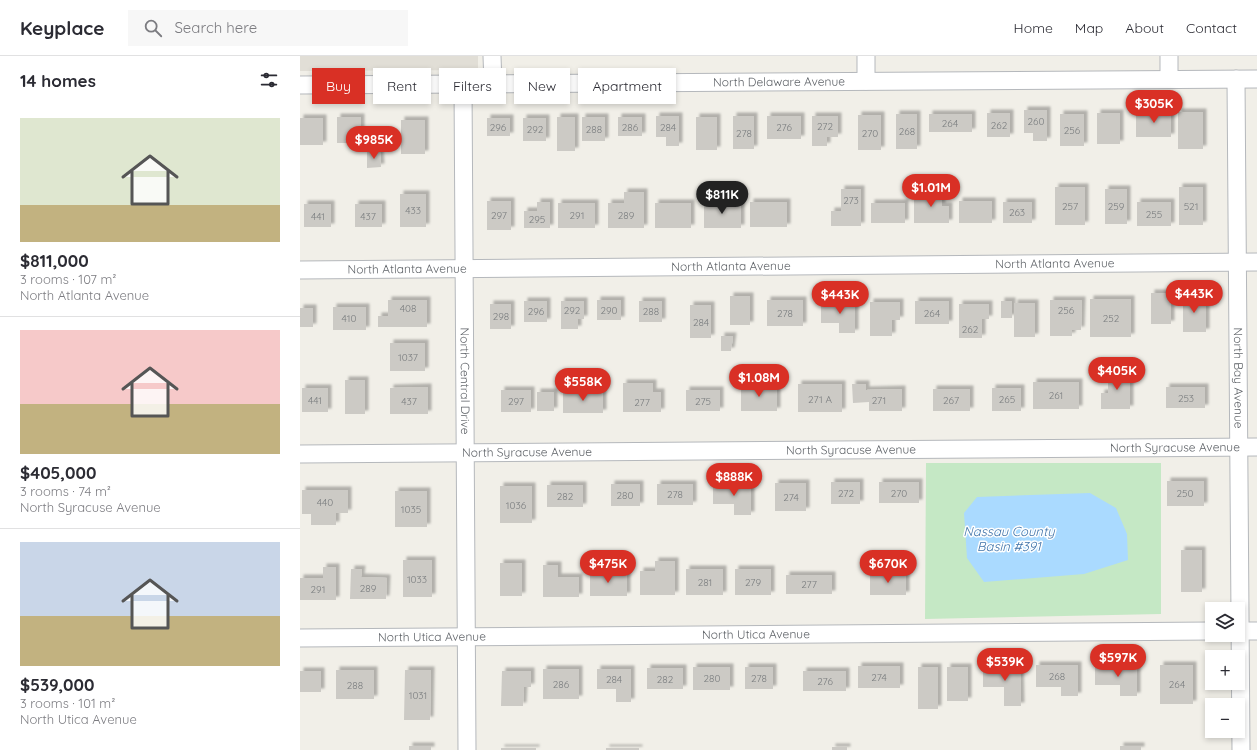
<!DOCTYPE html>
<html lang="en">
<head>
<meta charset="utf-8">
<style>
	:root { --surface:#fff; --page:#f7f7f7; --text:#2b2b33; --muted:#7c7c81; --line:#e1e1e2; --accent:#d93025 }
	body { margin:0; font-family:Quicksand,sans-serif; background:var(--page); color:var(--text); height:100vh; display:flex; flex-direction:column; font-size:15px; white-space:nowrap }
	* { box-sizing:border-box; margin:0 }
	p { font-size:13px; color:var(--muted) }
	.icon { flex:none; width:22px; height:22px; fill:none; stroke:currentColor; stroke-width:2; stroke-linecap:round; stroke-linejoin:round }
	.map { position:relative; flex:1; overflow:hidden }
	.drawer { display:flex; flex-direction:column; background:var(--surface); width:300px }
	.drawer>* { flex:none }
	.guide { position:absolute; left:12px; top:12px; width:380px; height:36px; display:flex; gap:8px }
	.tools { position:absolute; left:905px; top:546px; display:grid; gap:8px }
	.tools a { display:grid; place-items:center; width:40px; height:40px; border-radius:0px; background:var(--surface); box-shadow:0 2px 6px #0003; font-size:20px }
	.price { position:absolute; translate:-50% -34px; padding:0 9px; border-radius:14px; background:var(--accent); color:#fff; font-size:13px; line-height:26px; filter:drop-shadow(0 1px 2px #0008) }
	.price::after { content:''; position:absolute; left:50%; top:24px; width:12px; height:9px; margin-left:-6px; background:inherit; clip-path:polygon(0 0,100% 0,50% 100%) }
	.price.active { background:#222; color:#fff }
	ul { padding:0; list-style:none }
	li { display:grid; align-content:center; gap:8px; height:212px; padding:0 20px }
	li+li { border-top:1px solid var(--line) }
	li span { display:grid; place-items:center; height:124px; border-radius:0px; color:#555 }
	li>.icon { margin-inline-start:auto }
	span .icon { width:72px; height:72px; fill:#fffc; stroke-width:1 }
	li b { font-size:17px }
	h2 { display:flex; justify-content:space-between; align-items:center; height:48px; padding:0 20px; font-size:17px }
	.chip { padding:0 14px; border-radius:0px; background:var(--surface); box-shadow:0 2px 6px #0003; font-size:14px; line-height:36px }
	.chip.active { background:var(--accent); color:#fff }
	header { display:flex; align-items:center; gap:24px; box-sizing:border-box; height:56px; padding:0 20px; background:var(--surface); border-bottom:1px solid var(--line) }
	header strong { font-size:19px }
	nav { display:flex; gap:22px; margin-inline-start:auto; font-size:14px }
	.search { width:280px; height:36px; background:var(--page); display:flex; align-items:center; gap:10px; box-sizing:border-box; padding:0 14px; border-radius:0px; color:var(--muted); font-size:15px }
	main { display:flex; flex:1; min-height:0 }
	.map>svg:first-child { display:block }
	.education { fill:#e1ded6 }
	.green { fill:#c5e8c5 }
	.water { fill:#aadaff }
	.building { fill:#cccac5; filter:url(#shadow) }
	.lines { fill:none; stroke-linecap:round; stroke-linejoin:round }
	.street-casing { stroke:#b5b8bc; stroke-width:19 }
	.street { stroke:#fff; stroke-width:17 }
	.labels { text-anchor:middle; stroke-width:3; stroke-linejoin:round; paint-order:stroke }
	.number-label { font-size:10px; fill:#7a7d7f }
	.street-label { font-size:12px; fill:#5f6368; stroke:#fff }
	.water-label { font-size:13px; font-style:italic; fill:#4174aa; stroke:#fff }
</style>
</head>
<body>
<header>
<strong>Keyplace</strong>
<div class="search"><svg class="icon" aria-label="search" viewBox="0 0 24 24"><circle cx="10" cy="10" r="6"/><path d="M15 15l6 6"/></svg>Search here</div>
<nav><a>Home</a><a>Map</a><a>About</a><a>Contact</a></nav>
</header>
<main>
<section class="drawer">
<h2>14 homes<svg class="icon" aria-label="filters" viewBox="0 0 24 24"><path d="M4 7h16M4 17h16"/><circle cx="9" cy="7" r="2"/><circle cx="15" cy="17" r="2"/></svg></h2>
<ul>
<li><span style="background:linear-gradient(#dfe7d0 70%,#c2b280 0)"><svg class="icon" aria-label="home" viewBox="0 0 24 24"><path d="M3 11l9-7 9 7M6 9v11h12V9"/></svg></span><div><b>$811,000</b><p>3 rooms · 107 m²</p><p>North Atlanta Avenue</p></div></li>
<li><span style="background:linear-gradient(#f6c9c9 60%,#c2b280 0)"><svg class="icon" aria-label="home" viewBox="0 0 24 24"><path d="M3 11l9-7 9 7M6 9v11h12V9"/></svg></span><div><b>$405,000</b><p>3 rooms · 74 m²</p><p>North Syracuse Avenue</p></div></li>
<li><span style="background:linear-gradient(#c9d6e8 60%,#c2b280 0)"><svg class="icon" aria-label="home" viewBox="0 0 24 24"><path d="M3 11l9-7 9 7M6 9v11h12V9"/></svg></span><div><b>$539,000</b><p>3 rooms · 101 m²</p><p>North Utica Avenue</p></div></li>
</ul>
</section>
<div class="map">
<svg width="957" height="694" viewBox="0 0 957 694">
	<defs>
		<filter id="shadow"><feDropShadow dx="3.5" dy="-3.5" stdDeviation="1" flood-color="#0004"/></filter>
	</defs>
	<rect width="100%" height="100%" fill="#f1efe8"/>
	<path class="education" d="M0 0H178V14L0 15Z"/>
	<path class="green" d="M626 407H861V558L625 563Z"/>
	<path class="water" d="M790 437 816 452 827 478 828 504 784 518 684 526 667 502 664 457 677 441Z"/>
	<path class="building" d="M724 54H747V85H733V77H724Z
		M836 56H871V81H836Z
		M878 56H903V93H878Z
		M687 57H710V81H687Z
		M797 57H820V88H797Z
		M596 58H617V93H596Z
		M629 58H672V76H629Z
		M760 58H784V90H760Z
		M558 59H581V94H558Z
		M356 60H379V90H366V81H356Z
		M433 60H454V93H433Z
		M467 60H501V83H467Z
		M512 60H538V81H527V90H512Z
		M37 61H61V87H37Z
		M257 61H275V95H257Z
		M282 61H305V85H282Z
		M318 61H342V80H318Z
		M396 61H417V94H396Z
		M0 62H23V89H0Z
		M187 62H210V80H187Z
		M223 62H246V85H223Z
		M101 64H125V98H101Z
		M80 95 81 111 67 112V96Z
		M755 131H785V169H755Z
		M879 131H903V169H879Z
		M541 133H561V170H531V155H541Z
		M624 133H642V150H649V167H614V144H624Z
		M805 133H827V168H805Z
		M324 136H344V172H308V147H324Z
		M100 138H126V171H100Z
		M187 145H211V174H187Z
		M659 145H692V167H659Z
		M237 146H250V172H224V155H237Z
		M404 146H441V172H404Z
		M450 146H487V171H450Z
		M703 146H732V167H703Z
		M837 146H871V170H837Z
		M258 147H295V172H258Z
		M355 147H391V172H355Z
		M571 147H605V167H571Z
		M4 148H31V171H4Z
		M55 148H82V171H55Z
		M851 237H871V268H851Z
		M430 240H450V269H430Z
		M883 241H906V276H883Z
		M790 243H831V281H790Z
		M88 244H127V271H78V260H88Z
		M297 244H321V264H297Z
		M467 244H503V270H467Z
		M750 244H782L781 274H772V280H750Z
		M224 245H247V266H224Z
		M261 245H284V263H278V273H261Z
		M339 245H362V266H339Z
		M521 245H555V277H539V267H521Z
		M615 245H649V268H615Z
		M701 245H712V262H701Z
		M570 246H600V264H592V280H570Z
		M714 247H735V281H714Z
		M190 248H211V273H190Z
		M659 248H689V263H682V282H659Z
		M390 249H411V282H390Z
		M33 251H66V274H33Z
		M0 252H13V271H0Z
		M421 280H433L431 295H421Z
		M90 287H125V315H90Z
		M808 315H830V353H801V337H808Z
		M45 324H65V358H45Z
		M733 326H779V353H733Z
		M323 327H353V336H361V356H323Z
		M498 328H542V356H498Z
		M552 328H566V334L602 333V355H569V346L553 347Z
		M441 330H477V355H441Z
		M128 331V358H90V332Z
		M866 331H905V352H866Z
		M2 332H28V356H2Z
		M692 332H721V355H692Z
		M633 333H670V355H633Z
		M201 334H231V356H201Z
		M386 334H420V355H386Z
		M237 336H254V355H237Z
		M263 336H303V357H263Z
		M867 425H904V450H867Z
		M531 426H560V448H531Z
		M579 426H619V447H579Z
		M413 427H451V459H434V448H413Z
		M475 427H506V455H475Z
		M311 428H340V450H311Z
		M357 428H393V449H357Z
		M247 429H283V451H247Z
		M200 430H232V467H200Z
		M2 434H48V457H36V469H11V458H2Z
		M95 435H127V471H95Z
		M881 494H902V536H881Z
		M103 504H132V541H103Z
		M355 505H375V539H340V515H355Z
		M200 507H222V540H200Z
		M243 509H258V521H279V541H243Z
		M23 511H36V544H0V522H23Z
		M51 513H62L61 521 87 522 86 543H50Z
		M386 513H423V539H386Z
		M435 513H471V539H435Z
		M290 515H327V540H290Z
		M570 518H606V539H570Z
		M486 519H532V538H486Z
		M720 609 721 650H704V631H683V610Z
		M736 609H778V640H761V631H736Z
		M795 609H837V640H820V629H795Z
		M860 609H893V648H860Z
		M558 610H600V632H558Z
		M393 611H430V634H393Z
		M445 611H473V633H445Z
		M618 611H638V653H618Z
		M647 611H668V645H647Z
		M347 612H383V633H347Z
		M243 613H279V643H243Z
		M297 613H331V646H316V633H297Z
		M36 614H74V643H36Z
		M105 614H131L130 664H104Z
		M0 615H21V636H0Z
		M202 615H231V631H224L223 650H201Z
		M503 615H546V635H503Z
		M109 690H131V694H109Z
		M820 690H841V694H820Z
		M532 691H547V694H532Z
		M201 692H236V694H201Z
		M306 692H339V694H306Z"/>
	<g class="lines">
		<g class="street-casing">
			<g id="street">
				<path d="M192 0 193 28"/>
				<path d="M566 0V25"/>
				<path d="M869 0V23"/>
				<path id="s1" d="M936 23 941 694"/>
				<path id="s2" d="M163 28 167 694"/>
				<path id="s3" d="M0 29 957 23"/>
				<path id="s4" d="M0 214 957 206"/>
				<path id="s5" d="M0 398 957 391"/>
				<path d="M938 575H957"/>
				<path id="s6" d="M0 582 912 575"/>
			</g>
		</g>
		<use href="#street" class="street"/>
	</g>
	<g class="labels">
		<g class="number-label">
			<text x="736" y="69">260</text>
			<text x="650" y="71">264</text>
			<text x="699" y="73">262</text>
			<text x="525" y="74">272</text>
			<text x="198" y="75">296</text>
			<text x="330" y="75">286</text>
			<text x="368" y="75">284</text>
			<text x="484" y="75">276</text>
			<text x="235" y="77">292</text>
			<text x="294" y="77">288</text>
			<text x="772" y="78">256</text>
			<text x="607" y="79">268</text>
			<text x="444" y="81">278</text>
			<text x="570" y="81">270</text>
			<text x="551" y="148">273</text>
			<text x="770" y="154">257</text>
			<text x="816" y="154">259</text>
			<text x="891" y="154">521</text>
			<text x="113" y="158">433</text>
			<text x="717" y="160">263</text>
			<text x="854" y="162">255</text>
			<text x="199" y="163">297</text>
			<text x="277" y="163">291</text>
			<text x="326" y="163">289</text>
			<text x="18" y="164">441</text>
			<text x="68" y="164">437</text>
			<text x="237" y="167">295</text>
			<text x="108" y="256">408</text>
			<text x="272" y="258">292</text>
			<text x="309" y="258">290</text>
			<text x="766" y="258">256</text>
			<text x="236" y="259">296</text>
			<text x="351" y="259">288</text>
			<text x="485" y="261">278</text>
			<text x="632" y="261">264</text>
			<text x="201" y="264">298</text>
			<text x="49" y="266">410</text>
			<text x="811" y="266">252</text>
			<text x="401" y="270">284</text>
			<text x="670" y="277">262</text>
			<text x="108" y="305">1037</text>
			<text x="756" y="343">261</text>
			<text x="886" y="346">253</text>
			<text x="520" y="347">271 A</text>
			<text x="707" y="347">265</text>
			<text x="15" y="348">441</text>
			<text x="579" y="348">271</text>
			<text x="651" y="348">267</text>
			<text x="109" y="349">437</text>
			<text x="216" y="349">297</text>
			<text x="403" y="349">275</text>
			<text x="342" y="350">277</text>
			<text x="546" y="441">272</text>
			<text x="599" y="441">270</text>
			<text x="885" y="441">250</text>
			<text x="375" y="442">278</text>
			<text x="325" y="443">280</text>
			<text x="265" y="444">282</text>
			<text x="491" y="445">274</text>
			<text x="25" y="450">440</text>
			<text x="216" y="453">1036</text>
			<text x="111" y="457">1035</text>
			<text x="117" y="527">1033</text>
			<text x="405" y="530">281</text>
			<text x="453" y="530">279</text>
			<text x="509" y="532">277</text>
			<text x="68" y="536">289</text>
			<text x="18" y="537">291</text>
			<text x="757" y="624">268</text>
			<text x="579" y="625">274</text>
			<text x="412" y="626">280</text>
			<text x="459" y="626">278</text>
			<text x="314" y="627">284</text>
			<text x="365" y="627">282</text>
			<text x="525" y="629">276</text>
			<text x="261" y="632">286</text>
			<text x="877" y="632">264</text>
			<text x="55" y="633">288</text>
			<text x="118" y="643">1031</text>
		</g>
		<g class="street-label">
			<text dy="4" stroke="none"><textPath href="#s3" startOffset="479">North Delaware Avenue</textPath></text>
			<text dy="4" stroke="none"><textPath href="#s4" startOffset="755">North Atlanta Avenue</textPath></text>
			<text dy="4" stroke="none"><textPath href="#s4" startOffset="431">North Atlanta Avenue</textPath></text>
			<text dy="4" stroke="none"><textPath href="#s4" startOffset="107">North Atlanta Avenue</textPath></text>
			<text dy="4" stroke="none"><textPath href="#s1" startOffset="299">North Bay Avenue</textPath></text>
			<text dy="4" stroke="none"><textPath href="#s2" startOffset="297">North Central Drive</textPath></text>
			<text dy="4" stroke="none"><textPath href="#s5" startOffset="875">North Syracuse Avenue</textPath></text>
			<text dy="4" stroke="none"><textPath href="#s5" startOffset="551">North Syracuse Avenue</textPath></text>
			<text dy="4" stroke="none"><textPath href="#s5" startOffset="227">North Syracuse Avenue</textPath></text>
			<text dy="4" stroke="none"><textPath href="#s6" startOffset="456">North Utica Avenue</textPath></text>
			<text dy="4" stroke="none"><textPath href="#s6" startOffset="132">North Utica Avenue</textPath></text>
		</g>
		<g class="water-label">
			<text x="709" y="480">Nassau County<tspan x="709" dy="15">Basin #391</tspan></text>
		</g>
	</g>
</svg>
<div class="tools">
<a><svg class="icon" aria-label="layers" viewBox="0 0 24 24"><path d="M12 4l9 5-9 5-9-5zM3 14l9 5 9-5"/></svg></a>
<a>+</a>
<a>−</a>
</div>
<b class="price" style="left:854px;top:68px">$305K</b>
<b class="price" style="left:74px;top:104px">$985K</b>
<b class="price" style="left:631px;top:152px">$1.01M</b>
<b class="price active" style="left:422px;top:159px">$811K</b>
<b class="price" style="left:894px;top:258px">$443K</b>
<b class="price" style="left:540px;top:259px">$443K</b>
<b class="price" style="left:817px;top:335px">$405K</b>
<b class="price" style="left:459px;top:342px">$1.08M</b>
<b class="price" style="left:283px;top:346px">$558K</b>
<b class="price" style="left:434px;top:441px">$888K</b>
<b class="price" style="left:308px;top:528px">$475K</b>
<b class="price" style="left:588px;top:528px">$670K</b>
<b class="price" style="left:818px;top:622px">$597K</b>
<b class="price" style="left:705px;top:626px">$539K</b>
<div class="guide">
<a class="chip active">Buy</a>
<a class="chip">Rent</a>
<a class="chip">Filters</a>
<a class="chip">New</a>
<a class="chip">Apartment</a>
</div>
</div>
</main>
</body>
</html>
